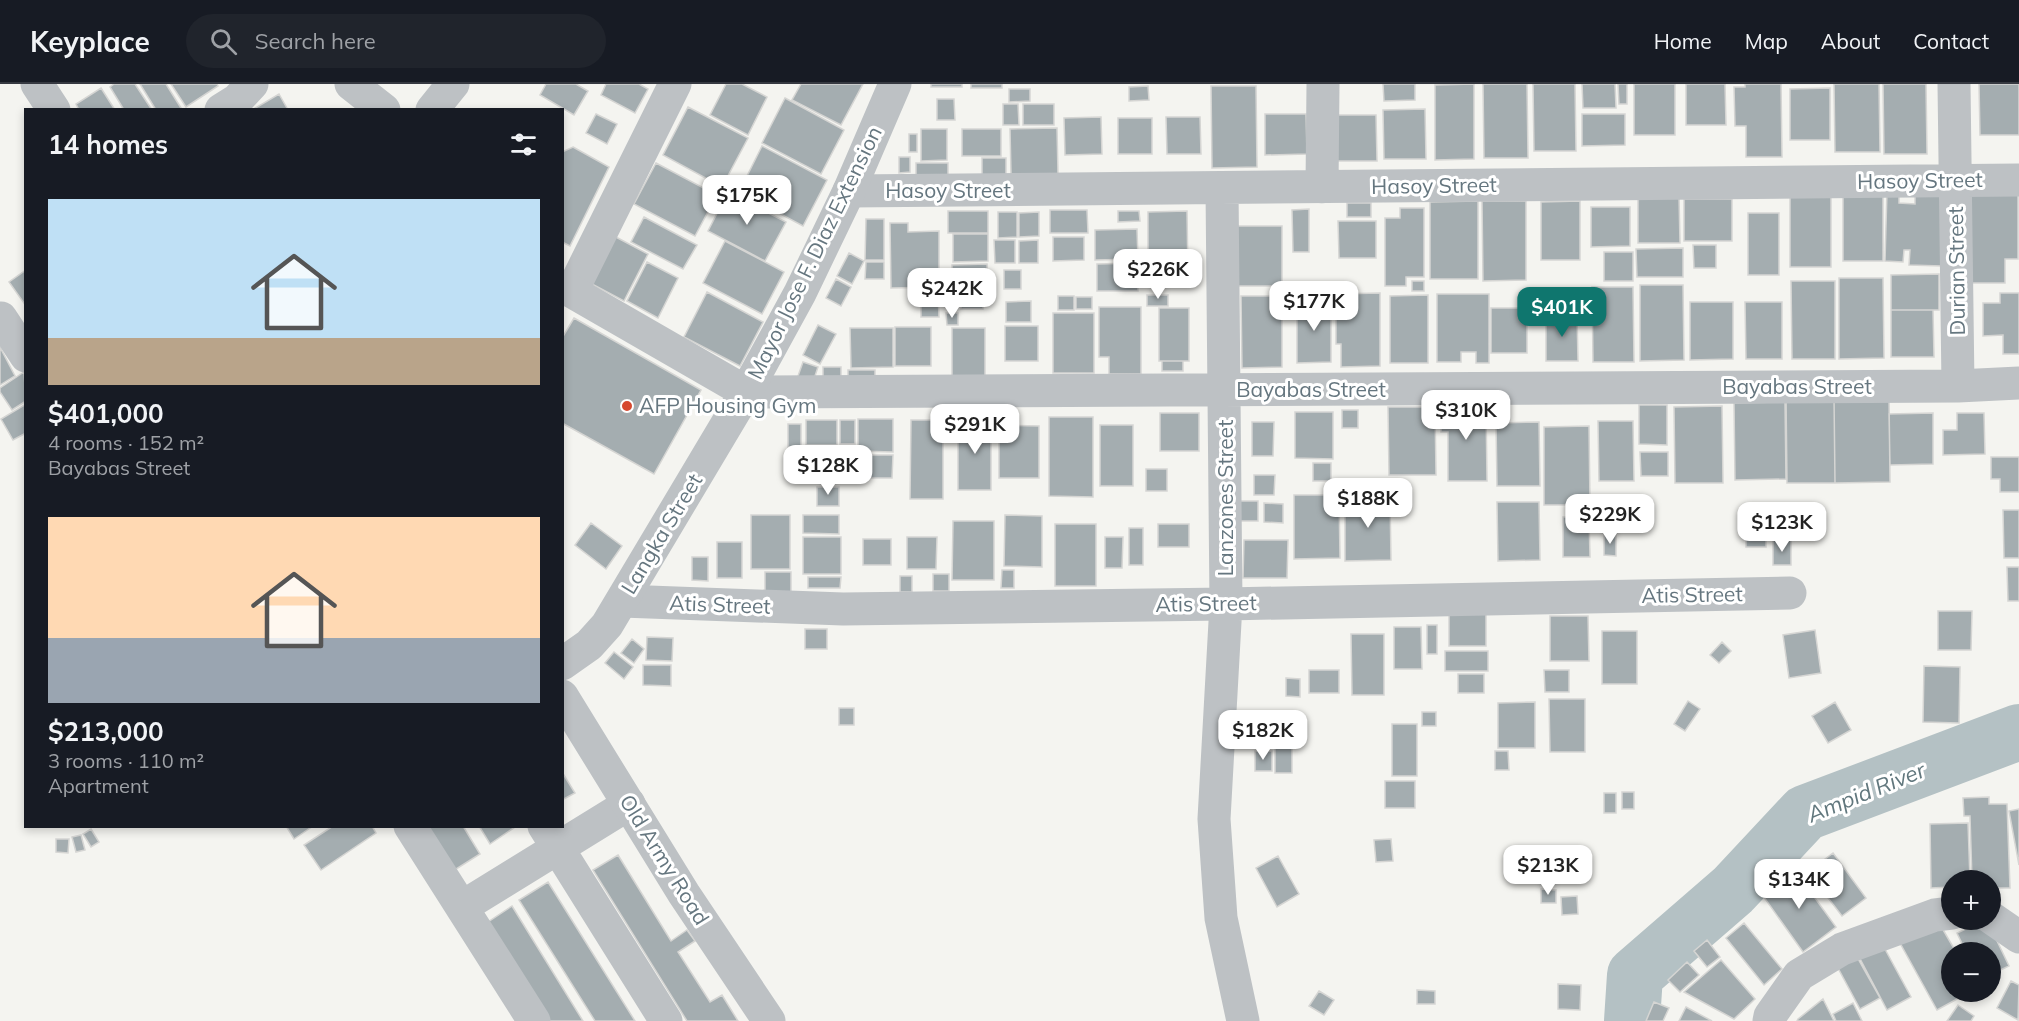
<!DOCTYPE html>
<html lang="en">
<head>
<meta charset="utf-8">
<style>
	:root { --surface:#171b24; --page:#20242c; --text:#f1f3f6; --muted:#9ea1a6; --line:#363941; --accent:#0f766e }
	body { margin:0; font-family:Mulish,sans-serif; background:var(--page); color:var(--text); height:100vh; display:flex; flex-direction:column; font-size:22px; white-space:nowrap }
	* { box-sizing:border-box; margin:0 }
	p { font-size:20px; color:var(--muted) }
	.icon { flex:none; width:33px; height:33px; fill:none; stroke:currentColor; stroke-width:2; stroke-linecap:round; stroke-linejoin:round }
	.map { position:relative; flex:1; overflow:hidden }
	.sheet { position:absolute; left:24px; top:24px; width:540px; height:720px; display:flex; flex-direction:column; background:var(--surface); border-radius:0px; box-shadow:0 3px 9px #0003 }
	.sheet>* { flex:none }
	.tools { position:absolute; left:1941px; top:786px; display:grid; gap:12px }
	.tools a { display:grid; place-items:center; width:60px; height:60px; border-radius:50%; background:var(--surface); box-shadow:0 3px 9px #0003; font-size:30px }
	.price { position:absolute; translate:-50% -51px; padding:0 14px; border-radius:12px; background:#fff; color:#222; font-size:20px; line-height:39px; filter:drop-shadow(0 2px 3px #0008) }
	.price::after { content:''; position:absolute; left:50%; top:36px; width:18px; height:14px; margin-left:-9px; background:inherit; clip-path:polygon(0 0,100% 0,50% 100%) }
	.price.current { background:var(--accent); color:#fff }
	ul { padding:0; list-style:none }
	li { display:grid; align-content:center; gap:12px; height:318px; padding:0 24px }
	li span { display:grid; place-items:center; height:186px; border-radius:0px; color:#555 }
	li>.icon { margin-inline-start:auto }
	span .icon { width:108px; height:108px; fill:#fffc; stroke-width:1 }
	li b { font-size:26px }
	h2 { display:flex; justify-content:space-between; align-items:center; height:72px; padding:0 24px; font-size:26px }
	header { display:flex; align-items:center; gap:36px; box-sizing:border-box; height:84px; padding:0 30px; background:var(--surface); border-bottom:2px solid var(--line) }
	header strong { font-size:28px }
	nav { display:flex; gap:33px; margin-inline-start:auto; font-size:21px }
	.search { width:420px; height:54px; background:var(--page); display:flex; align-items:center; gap:15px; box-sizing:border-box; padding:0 21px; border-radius:33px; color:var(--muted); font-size:22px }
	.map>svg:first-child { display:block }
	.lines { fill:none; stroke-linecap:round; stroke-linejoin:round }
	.river { stroke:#b4c1c4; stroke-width:56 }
	.building { fill:#a4adb0; stroke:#d5d5d3; stroke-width:1.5 }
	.minor { stroke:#bdc1c4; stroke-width:33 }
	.tertiary { stroke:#bdc1c4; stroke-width:33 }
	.poi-dot { fill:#d6482f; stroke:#fff; stroke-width:2 }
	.labels { text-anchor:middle; stroke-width:6; stroke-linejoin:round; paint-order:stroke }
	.street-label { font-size:21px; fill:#65767f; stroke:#fff }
	.poi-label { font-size:21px; fill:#65767f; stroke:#fff; text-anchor:start }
	.water-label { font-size:22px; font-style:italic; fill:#61777d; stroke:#fff }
</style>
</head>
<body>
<header>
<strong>Keyplace</strong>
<div class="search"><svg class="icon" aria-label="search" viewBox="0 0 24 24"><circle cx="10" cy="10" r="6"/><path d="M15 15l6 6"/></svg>Search here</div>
<nav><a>Home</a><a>Map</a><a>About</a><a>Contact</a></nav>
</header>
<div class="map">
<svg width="2019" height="937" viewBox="0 0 2019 937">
	<rect width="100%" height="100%" fill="#f4f4f0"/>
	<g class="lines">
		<path class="river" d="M1632 937 1635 891 1733 806 1805 729 2019 648"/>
	</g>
	<path class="building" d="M114 0H135L152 26H124L110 3Z
		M140 0H166L181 24 179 26H156Z
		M171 0H217L218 2 186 23Z
		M546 0H576L588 7 574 31 540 11Z
		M606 0H639L648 5 635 29 601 11Z
		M726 0H742L767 13 748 51 710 31Z
		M801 0H863L841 41 792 16Z
		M931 0H962V3H931Z
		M971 0H1002V4H971Z
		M1383 0H1415V16L1384 17Z
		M1474 0V75L1435 76V1Z
		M1483 0H1527L1528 74H1484Z
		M1533 0H1575L1576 67H1534Z
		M1582 0H1615L1616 24H1583Z
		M1618 0H1627V20H1619Z
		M1634 0H1675V51H1634Z
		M1686 0H1725L1726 41H1686Z
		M1745 0H1781L1782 73H1746V42H1735L1734 3H1745Z
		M1834 0H1879L1880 68H1835Z
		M1883 0H1926L1927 70H1884Z
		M1979 0H2019V51H1980Z
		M1148 2 1149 16 1129 17V3Z
		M1211 2H1256L1257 83 1212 84Z
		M101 4 115 26H79L76 20Z
		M1830 4V56H1790V5Z
		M1009 5H1030V17L1009 18Z
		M279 10 288 26H252Z
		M785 14 844 46 821 90 762 59Z
		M937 15H954L955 36H937Z
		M1003 20H1018L1019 41H1003Z
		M1023 20H1054V41H1023Z
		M688 23 748 54 722 103 663 71Z
		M1425 25 1426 75H1384L1383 26Z
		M596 30 617 40 607 60 586 49Z
		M1265 30H1306L1307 70 1265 71Z
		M1582 30H1625V61L1582 62Z
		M1334 31H1376L1377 77H1335Z
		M1101 33 1102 70 1065 71 1064 34Z
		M1166 33H1200L1201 70H1167Z
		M1118 34H1152V70H1118Z
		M1057 44 1058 90H1011L1010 45Z
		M921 45H947V76L921 77Z
		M962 45H1001V72H962Z
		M909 50H917V68H909Z
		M762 62 827 96 803 142 739 108Z
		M573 63 609 83 570 162 562 158V68Z
		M899 73H910V88L899 89Z
		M982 74H1006V91H982Z
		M656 79 717 111 695 152 634 120Z
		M916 79H948V98H916Z
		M1966 103H2018V175H2005V199H1966Z
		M1915 105 1949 106 1942 182 1909 181 1910 166H1904L1903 178 1885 177 1887 107H1899V119L1915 120Z
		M1843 106H1883V177H1843Z
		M728 108 786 138 765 177 708 147Z
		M1831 110V183H1790V111Z
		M1638 112H1679L1680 159H1638Z
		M1684 115H1732V157H1684Z
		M1478 117V195H1430V118Z
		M1482 117H1526V196L1483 197Z
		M1580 117V176H1541V118Z
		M1347 119H1371V133H1347Z
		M1591 123H1630V162L1591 163Z
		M1400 124H1424V193H1406V202H1385V134H1400Z
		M1309 125V168H1293L1292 126Z
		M1050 126H1087L1088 149H1050Z
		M948 127H988V149H948Z
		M1118 127H1139L1140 137 1118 138Z
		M1187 127 1188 190H1148V128Z
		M998 128H1017V153L998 154Z
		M1039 128V152L1019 153V129Z
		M1748 129H1779V191H1748Z
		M644 133 697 161 683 185 631 158Z
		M866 135H884V176H865Z
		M1338 137H1376V174H1339Z
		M890 139H908V148L939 147V203L891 204Z
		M1237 142H1282V202H1238Z
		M1137 145 1138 175 1095 176V146Z
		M953 150H988V177L953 178Z
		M614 152 648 170 624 217 590 199Z
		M1053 153H1084V176L1053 177Z
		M994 156H1015V179H995Z
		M1038 156V179H1019V157Z
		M725 157 784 188 762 230 703 199Z
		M1693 161H1716V184H1694Z
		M1683 164V193H1637L1636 165Z
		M1604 168H1633V197H1604Z
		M849 169 864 177 852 200 837 192Z
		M647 178 678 194 658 234 627 217Z
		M866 178H884V195H865Z
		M1138 179V207H1097V180Z
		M987 180 988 200H952V181Z
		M26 186V222L9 198Z
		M1004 186H1021V205H1004Z
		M1939 190V226H1891V191Z
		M1839 194H1883L1884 274 1839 275Z
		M836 195 851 203 841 222 826 214Z
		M1412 197H1424V207H1412Z
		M1791 197H1835V275H1792Z
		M1640 201H1683L1684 276 1640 277Z
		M1592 203H1633L1634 278H1593Z
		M983 206V225H961V207Z
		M707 208 763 238 740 282 684 253Z
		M921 208H938L939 233H921Z
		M1380 209V282L1341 283V260H1336V210Z
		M2000 209H2019V270H2003V251L1983 252V219H2000Z
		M1437 210H1489V279H1476V268H1461V278H1437Z
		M1147 211H1168V222H1147Z
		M1428 211V279H1390V212Z
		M1058 212H1074V226H1058Z
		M1241 212H1282V283L1242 284Z
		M1076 213H1092V225H1076Z
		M1031 217V238H1006V218Z
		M1297 217H1331V278L1297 279Z
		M1690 218H1733V275L1690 276Z
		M1745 218H1782V275H1746Z
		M1099 223H1141V290H1109V273H1099Z
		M1159 224H1189V277H1159Z
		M1491 224H1527V269H1491Z
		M1891 226H1933L1934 273H1891Z
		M946 229H958V241H947Z
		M1053 229H1094V289H1053Z
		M1546 230H1577L1578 277H1546Z
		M574 234 701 306 654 390 562 339V254Z
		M818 241 836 250 820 280 803 271Z
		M1005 242H1038V277H1005Z
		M895 243H931V282H895Z
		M850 244H893V283L851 284Z
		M952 244H985V295H952Z
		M0 263 15 292 0 301Z
		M1162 277H1183V287H1162Z
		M803 278 818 283 813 298 798 292Z
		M823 283H841V300H823Z
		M848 286H875V300H848Z
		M24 288 26 317 12 326 0 308V304Z
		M1889 312 1890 398 1835 399 1834 313Z
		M1786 313H1834L1835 399H1787Z
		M1785 318 1786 395 1735 396 1734 319Z
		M26 320V349L13 356 1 335Z
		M1486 320 1487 397H1448V348H1441V321Z
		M1639 321H1667V361L1639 360Z
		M1722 322 1723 399H1675L1674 323Z
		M1388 323H1435L1436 391H1389Z
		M1342 326H1358V344H1342Z
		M1295 328H1333V375L1295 374Z
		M1160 329H1199V367H1160Z
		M1933 329V380L1890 381 1889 330Z
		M1957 329H1984L1985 370 1943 371V346H1957Z
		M1049 333H1093V413L1049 412Z
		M858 335H893V368L858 367Z
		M806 336H837V361H806Z
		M840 336H855V360H840Z
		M911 336H943V415H910Z
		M958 336H991V406H958Z
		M1598 337H1633L1634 397H1599Z
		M1252 338H1274L1273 372H1252Z
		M1539 338 1540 402H1497L1496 339Z
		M788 340H801V363H788Z
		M999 341 1039 342V394H999Z
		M1100 341H1133V402H1100Z
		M1589 342 1590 421H1544V343Z
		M808 365H839V397H808Z
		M1640 368H1668V392H1641Z
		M854 371H893L892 394H854Z
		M1991 373H2019V408H2000V395H1991Z
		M1313 379H1331V397H1313Z
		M1146 385H1167V407H1146Z
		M1254 391H1275L1274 411H1254Z
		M817 403H839V422H817Z
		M1294 411H1339L1340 474 1294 475Z
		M1390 413 1391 476 1345 477V414Z
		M1240 417H1258V437H1240Z
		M1497 418H1539L1540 476 1498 477Z
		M1264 419 1283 420V439L1264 438Z
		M2003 426H2019V474H2004Z
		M751 431H790V485H751Z
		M803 431H839V450L803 449Z
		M1005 431 1042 432V483L1004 482Z
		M1608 431H1628V441H1608Z
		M1563 433H1589L1590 473H1563Z
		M1746 435H1766V463H1746Z
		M953 437H994V496H952Z
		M591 439 622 462 606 485 575 461Z
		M1055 440H1096V502H1055Z
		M1158 440H1189V463H1158Z
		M1129 444H1143V481H1129Z
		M1604 450H1616V472L1604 471Z
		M803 453H841V490H803Z
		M907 453H937L936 485H907Z
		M1105 453H1123L1122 484H1105Z
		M863 455H891V481H863Z
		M1244 456H1288L1287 494H1243Z
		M1773 456H1791V481H1773Z
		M717 458H742V494H717Z
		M692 473H708V497L692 496Z
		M2007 483H2019V517H2008Z
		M1002 486H1014V504H1001Z
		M765 488H791V509H765Z
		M933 490H949V507H933Z
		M900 492H912V508H900Z
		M808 493H841L840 504H808Z
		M1938 527H1972L1971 566H1938Z
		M1449 529H1486V562H1449Z
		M1550 532H1588L1589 577H1550Z
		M1427 541H1437V570H1427Z
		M1394 543H1421L1422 585H1394Z
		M805 545H827V565H805Z
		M1815 546 1821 589 1789 594 1783 551Z
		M1602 547H1637V600H1602Z
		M1351 550H1384V611H1352Z
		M647 553 673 554 672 577 646 576Z
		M632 555 644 565 634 579 621 569Z
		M1722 558 1731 567 1719 579 1710 571Z
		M1445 567H1488V587H1445Z
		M614 568 633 583 624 595 605 579Z
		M643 581H671V602L643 601Z
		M1924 582 1960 583 1959 639 1923 638Z
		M1309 586H1339V609H1309Z
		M1544 586H1569V608H1545Z
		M1458 590H1484V609H1458Z
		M1286 594 1300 595V613L1286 612Z
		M1549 615H1585V668H1550Z
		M1688 617 1700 625 1685 647 1674 640Z
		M1535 618V664H1498V619Z
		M1835 618 1851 646 1828 659 1812 632Z
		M839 624H854V641H839Z
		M1422 628H1436V642H1422Z
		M1392 640H1417V692H1392Z
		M1275 654H1292V689H1275Z
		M1255 667H1272V687H1255Z
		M1495 667H1508L1509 686H1495Z
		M562 688 575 709 562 716Z
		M1385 697H1415V724H1385Z
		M1622 708H1634V725H1622Z
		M1604 709H1616V729H1604Z
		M1989 713V720H2007L2010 804H1990V796H1972L1970 732H1964L1963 714Z
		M2019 725V781L2009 727Z
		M1968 739 1970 796H1952V803L1931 804 1930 740Z
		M286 742H313L294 755Z
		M333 742H372L376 749 321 786 304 761Z
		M425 742H463L480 770 453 787Z
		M479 742H515V743L490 760Z
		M91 745 99 758 91 763 83 750Z
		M81 751 85 766 76 768 72 753Z
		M56 755H69L68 769 56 768Z
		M1391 755 1393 777 1376 778 1374 756Z
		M1833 769 1866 814 1842 832 1808 788Z
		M618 771 671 857 687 846 695 857 678 868 710 918 722 911 738 937H687L593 786Z
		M1278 772 1299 810 1277 823 1256 784Z
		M1794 785 1836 843 1803 868 1761 809Z
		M548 798 635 937H595L519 816Z
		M1541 805 1556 806V819H1541Z
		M1577 812 1578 830 1562 831 1561 813Z
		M512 822 583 937H550L488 838Z
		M1985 836H1987L2009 882 1990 891V868H1966L1957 849Z
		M1938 837 1956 868H1952V908H1970L1937 926 1900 859Z
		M1744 839 1782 885 1764 901 1726 854Z
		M1707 856 1720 873 1707 883 1694 867Z
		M1880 856 1911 913 1887 926 1857 869Z
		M1857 873 1880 914 1860 925 1838 884Z
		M1721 876 1755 915 1734 935 1684 908Z
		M1687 878 1699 891 1680 908 1668 896Z
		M2011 897 2019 901 2018 936 1997 924Z
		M1558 900 1581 901 1580 926 1558 925Z
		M1417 906 1435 907V920H1417Z
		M1319 907 1334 916 1324 931 1309 922Z
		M1823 915 1834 937H1797L1798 935Z
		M1654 918 1669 924 1663 937H1646Z
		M1853 919 1862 937H1836L1833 930Z
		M1958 921 1974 932 1971 937H1947Z
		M1686 923 1712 937H1679Z"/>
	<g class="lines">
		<path class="minor" d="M37 0 54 26
			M1954 0 1958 302
			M221 26 237 16 252 0
			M432 26 453 0
			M1322 103 1323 0
			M1222 104 1226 520 1214 735 1221 834 1243 937
			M849 107 2019 96
			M572 207 675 0
			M1 234 26 272
			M746 308 1958 302 2019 299
			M622 517 843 525 1226 520 1790 509
			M410 742 534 937
			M544 742 666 937
			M462 823 629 720
			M1990 833 2019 853
			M1769 937 1770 932 1799 891 1842 865 1935 831 1952 829"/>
		<path class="tertiary" d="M351 0 384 26
			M562 202 746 308
			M562 580 589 561 607 541 746 308 800 209 849 107 895 0
			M562 612 684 810 769 937"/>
	</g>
	<circle class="poi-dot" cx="627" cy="322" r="6"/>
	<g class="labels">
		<g class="street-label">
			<text transform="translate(1920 97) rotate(-1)" y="7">Hasoy Street</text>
			<text transform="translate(1434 102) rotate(-1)" y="7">Hasoy Street</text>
			<text x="948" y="114">Hasoy Street</text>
			<text transform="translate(815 169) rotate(-64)" y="7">Mayor Jose F. Diaz Extension</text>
			<text transform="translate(1957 187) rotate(-91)" y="7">Durian Street</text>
			<text x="1797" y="310">Bayabas Street</text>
			<text x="1311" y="313">Bayabas Street</text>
			<text transform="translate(1226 414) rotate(-90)" y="7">Lanzones Street</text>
			<text transform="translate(662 450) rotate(-59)" y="7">Langka Street</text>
			<text transform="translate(1692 511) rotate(-1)" y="7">Atis Street</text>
			<text transform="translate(1206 520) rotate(-1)" y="7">Atis Street</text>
			<text transform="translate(720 521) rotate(2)" y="7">Atis Street</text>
			<text transform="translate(664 776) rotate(58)" y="7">Old Army Road</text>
		</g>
		<g class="poi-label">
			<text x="639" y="329">AFP Housing Gym</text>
		</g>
		<g class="water-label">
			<text transform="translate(1866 708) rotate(-22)" y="8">Ampid River</text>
		</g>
	</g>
</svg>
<div class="tools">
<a>+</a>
<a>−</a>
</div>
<b class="price" style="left:747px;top:142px">$175K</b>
<b class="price" style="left:1158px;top:216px">$226K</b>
<b class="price" style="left:952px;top:235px">$242K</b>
<b class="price" style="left:1314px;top:248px">$177K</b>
<b class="price current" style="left:1562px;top:254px">$401K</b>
<b class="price" style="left:1466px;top:357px">$310K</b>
<b class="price" style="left:975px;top:371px">$291K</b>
<b class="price" style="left:828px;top:412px">$128K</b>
<b class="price" style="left:1368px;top:445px">$188K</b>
<b class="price" style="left:1610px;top:461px">$229K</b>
<b class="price" style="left:1782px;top:469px">$123K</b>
<b class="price" style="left:1263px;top:677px">$182K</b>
<b class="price" style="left:1548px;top:812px">$213K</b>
<b class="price" style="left:1799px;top:826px">$134K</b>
<section class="sheet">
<h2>14 homes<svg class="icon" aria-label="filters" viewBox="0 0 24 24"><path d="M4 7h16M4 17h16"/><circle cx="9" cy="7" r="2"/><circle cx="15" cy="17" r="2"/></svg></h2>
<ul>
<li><span style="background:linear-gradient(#bfe0f5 75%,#b9a48a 0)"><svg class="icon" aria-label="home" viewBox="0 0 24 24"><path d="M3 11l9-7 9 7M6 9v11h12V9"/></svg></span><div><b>$401,000</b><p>4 rooms · 152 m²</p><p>Bayabas Street</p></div></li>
<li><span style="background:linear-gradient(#ffd9b3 65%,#9aa5b1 0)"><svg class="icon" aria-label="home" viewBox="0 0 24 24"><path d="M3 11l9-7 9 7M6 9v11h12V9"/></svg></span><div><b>$213,000</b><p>3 rooms · 110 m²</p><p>Apartment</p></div></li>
</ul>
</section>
</div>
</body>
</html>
